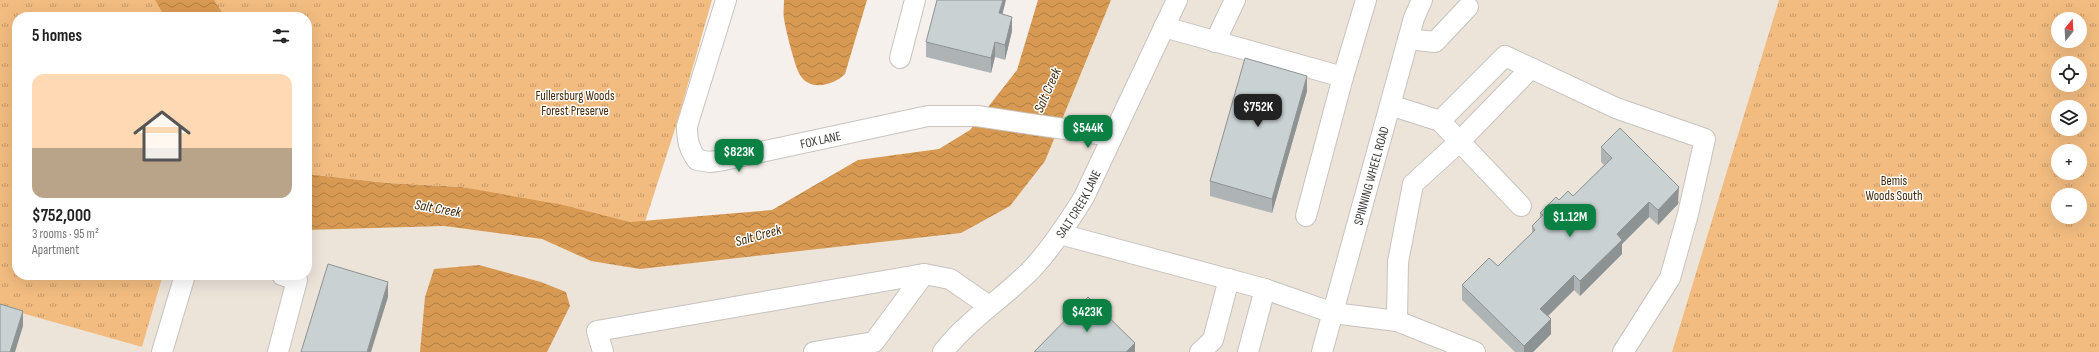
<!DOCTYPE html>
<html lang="en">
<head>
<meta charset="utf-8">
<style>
	:root { --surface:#fff; --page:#f6f6f6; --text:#222; --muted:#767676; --line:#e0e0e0; --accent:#0b8043 }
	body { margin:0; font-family:"Sofia Sans Condensed",sans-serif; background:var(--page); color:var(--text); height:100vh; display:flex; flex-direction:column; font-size:15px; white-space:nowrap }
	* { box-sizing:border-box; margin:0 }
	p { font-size:13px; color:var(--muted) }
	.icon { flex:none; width:22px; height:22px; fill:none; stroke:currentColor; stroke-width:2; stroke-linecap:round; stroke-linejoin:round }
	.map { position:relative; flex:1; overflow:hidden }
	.details { position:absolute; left:12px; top:12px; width:300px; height:268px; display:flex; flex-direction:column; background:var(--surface); border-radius:16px; box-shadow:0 4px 16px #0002 }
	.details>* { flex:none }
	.needle { width:26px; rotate:18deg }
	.controls { position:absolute; left:2051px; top:12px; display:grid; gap:8px }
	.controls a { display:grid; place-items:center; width:36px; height:36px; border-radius:50%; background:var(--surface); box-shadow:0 4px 16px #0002; font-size:20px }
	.price { position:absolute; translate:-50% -34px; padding:0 9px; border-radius:8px; background:var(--accent); color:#fff; font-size:13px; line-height:26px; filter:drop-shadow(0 1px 2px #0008) }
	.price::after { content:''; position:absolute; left:50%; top:24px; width:12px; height:9px; margin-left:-6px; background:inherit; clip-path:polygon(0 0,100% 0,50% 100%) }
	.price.current { background:#222; color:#fff }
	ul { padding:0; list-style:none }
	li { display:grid; align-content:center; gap:8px; height:212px; padding:0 20px }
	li+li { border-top:1px solid var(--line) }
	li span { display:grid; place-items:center; height:124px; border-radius:12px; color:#555 }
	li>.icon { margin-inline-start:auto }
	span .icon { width:72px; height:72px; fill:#fffc; stroke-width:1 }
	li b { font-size:17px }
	h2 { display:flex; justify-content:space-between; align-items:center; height:48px; padding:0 20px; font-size:17px }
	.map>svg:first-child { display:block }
	.built { fill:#ece3d9 }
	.park { fill:url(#park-tufts); fill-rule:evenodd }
	.water { fill:url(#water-waves) }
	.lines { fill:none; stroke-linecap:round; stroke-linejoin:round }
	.minor-casing { stroke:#c7c3bf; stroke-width:22 }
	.minor { stroke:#fff; stroke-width:20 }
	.wall { fill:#aeb4b5 }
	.shaded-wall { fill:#8d9293 }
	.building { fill:#cad1d2; stroke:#8d9293 }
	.labels { text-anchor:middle; stroke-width:3; stroke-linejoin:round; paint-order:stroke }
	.park-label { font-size:13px; fill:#432909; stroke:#fffefd }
	.street-label { font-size:13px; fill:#3e3d3b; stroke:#fffefd }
	.water-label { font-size:14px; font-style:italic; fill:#3e2605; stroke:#fffefd }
</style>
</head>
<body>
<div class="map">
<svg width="2099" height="352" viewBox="0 0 2099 352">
	<defs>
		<pattern id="park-tufts" width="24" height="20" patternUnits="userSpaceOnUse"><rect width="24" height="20" fill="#f2bc80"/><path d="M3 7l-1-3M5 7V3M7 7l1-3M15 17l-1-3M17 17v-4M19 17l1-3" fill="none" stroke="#c59a6a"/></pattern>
		<pattern id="water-waves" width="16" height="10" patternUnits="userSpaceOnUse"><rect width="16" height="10" fill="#d89a52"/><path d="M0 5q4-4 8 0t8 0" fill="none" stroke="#b17f45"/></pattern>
	</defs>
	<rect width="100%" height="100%" fill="#f5f0ec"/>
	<path class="built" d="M1111 0H1780L1675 352H0V307L142 347 163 275H307V230L444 226 542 239 591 261 961 233 1103 19Z"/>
	<path class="park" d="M0 0H712L676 126 645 222H630L462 187 388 183 307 174V17H17V275H163L142 347 0 307Z
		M1779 0H2099V352H1672ZM2058 19H2080V41H2058ZM2058 63H2080V85H2058ZM2058 107H2080V129H2058ZM2058 151H2080V173H2058ZM2058 195H2080V217H2058Z"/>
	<path class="water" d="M155 0H214L225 17H165Z
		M784 0H867L845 74C834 85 810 92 800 75 795 67 785 28 784 18 783 13 784 6 784 0Z
		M1038 0H1111L1045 161 1010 206 961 233 640 269 591 261 542 239 444 226 307 230V174L388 183 462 187 563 205 630 222 772 210 858 160 939 149 970 130 1017 70Z
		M479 265 541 282 566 292 570 306 547 352H420L425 297 434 269Z"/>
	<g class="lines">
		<g class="minor-casing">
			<g id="minor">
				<path id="s1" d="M726 0 687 126C687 140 689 149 697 160L710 162 724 160 928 116H977L1112 136"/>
				<path d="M1164 27 1343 77 1366 0"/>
				<path d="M1408 39 1435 42 1468 7"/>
				<path d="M1215 42 1235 0"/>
				<path d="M900 58 915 0"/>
				<path d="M1390 105 1440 121 1521 206"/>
				<path d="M1440 121 1505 56 1616 108 1705 139 1688 214 1670 278 1623 352"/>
				<path d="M1306 216 1343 77"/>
				<path d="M1060 234 1265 289 1248 352"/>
				<path d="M1265 289 1333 313 1397 321 1398 262 1413 184 1459 142 1531 68"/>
				<path d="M1397 321 1475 352"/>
				<path d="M162 352 185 275"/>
				<path d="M278 352 297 280 282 275"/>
				<path d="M603 352 597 331 924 274 950 279 989 306"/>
				<path d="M814 352 874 342 924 274"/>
				<path id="s2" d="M943 352C968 320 1002 299 1030 271 1051 249 1068 223 1084 197L1177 0"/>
				<path d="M1200 352 1213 340 1229 279"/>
				<path id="s3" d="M1322 352 1414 18 1422 0"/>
			</g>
		</g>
		<use href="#minor" class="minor"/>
	</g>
	<path class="wall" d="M1003 14 1012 31 1005 60 995 57 991 73 926 57V42Z
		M1307 91 1272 213 1210 196V181Z
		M1601 147 1679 202 1678 204 1658 225 1649 217 1622 244V254L1580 296 1574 290 1548 316 1551 334 1533 352H1515L1462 300V285L1498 266 1532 233V226L1540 217V213L1559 200 1573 196 1604 165 1601 162Z"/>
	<path class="shaded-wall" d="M1003 0H1006L999 28V13Z
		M1012 17V31L1005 60V45Z
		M995 42V57L991 73V58Z
		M1307 76V91L1272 213V199Z
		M1679 187 1678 204 1658 225V210Z
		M1649 202V217L1622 244V254L1580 296V281L1617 234Z
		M1574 275V290L1540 324V309Z
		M388 282V297L371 352H367Z
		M23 311V326L15 352H10Z
		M1551 319V334L1533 352H1524V346Z
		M1135 343V352H1126Z"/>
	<path class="building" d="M937 0H1003L999 13 1012 17 1005 45 995 42 991 58 926 42Z
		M1245 58 1307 76 1272 199 1210 181Z
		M1620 128 1679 187 1678 189 1658 210 1649 202 1617 234 1622 240 1580 281 1574 275 1540 309 1551 319 1524 346 1462 285 1489 258 1498 266 1535 230 1532 226 1543 215 1540 213 1556 197 1559 200 1568 191 1573 196 1612 158 1601 147Z
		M328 264 388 282 367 352H301Z
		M1088 297 1135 343 1126 352H1034Z
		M0 304 23 311 10 352H0Z"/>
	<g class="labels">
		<g class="park-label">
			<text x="575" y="100">Fullersburg Woods<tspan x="575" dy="15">Forest Preserve</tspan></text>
			<text x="1894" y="185">Bemis<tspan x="1894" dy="15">Woods South</tspan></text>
		</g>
		<g class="street-label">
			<text dy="5" stroke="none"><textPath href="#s1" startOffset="294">FOX LANE</textPath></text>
			<text dy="5" stroke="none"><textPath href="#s3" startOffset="183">SPINNING WHEEL ROAD</textPath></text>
			<text dy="5" stroke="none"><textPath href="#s2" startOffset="202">SALT CREEK LANE</textPath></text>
		</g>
		<g class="water-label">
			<text transform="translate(1047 90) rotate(-66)" y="5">Salt Creek</text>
			<text transform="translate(438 208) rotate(10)" y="5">Salt Creek</text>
			<text transform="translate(758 235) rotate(-16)" y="5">Salt Creek</text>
		</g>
	</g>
</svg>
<div class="controls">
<a><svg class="needle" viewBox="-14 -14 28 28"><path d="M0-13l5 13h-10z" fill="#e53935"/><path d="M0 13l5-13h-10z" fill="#767676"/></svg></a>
<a><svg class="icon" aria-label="locate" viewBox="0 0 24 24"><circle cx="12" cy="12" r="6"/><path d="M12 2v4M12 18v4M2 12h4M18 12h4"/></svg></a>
<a><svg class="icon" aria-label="layers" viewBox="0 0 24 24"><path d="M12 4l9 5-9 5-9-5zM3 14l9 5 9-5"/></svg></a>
<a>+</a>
<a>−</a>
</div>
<b class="price current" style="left:1258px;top:128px">$752K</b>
<b class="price" style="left:1088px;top:149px">$544K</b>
<b class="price" style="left:739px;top:173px">$823K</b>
<b class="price" style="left:1570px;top:238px">$1.12M</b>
<b class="price" style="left:1087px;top:333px">$423K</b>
<section class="details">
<h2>5 homes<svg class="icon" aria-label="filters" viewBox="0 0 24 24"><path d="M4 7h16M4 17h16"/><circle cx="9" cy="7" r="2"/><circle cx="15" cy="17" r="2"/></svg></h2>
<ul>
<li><span style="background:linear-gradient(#ffd9b3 60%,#b9a48a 0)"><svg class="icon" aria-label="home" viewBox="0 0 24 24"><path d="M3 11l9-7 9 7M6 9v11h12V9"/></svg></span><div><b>$752,000</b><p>3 rooms · 95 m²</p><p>Apartment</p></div></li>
</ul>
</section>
</div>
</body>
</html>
